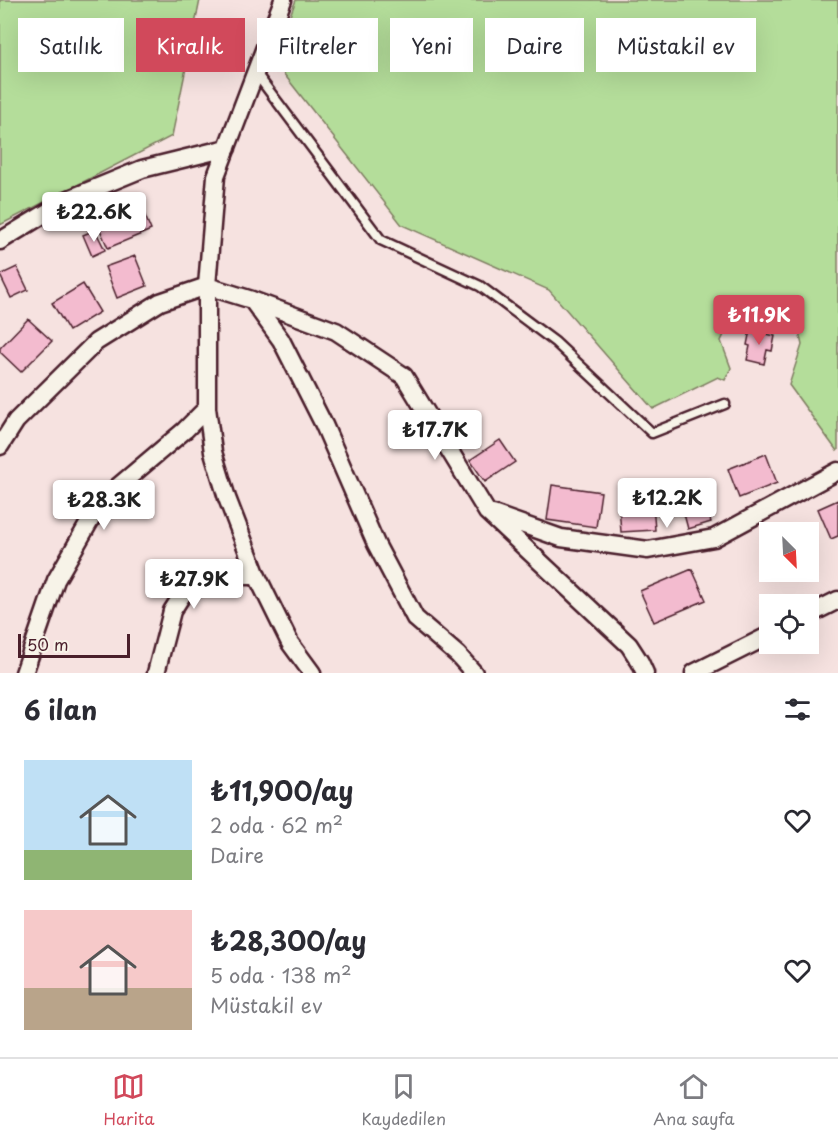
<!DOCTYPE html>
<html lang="tr">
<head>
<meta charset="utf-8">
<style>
	:root { --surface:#fff; --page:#f2f2f3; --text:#2b2b33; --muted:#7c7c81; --line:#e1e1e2; --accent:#d1495b }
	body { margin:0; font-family:"Playpen Sans",sans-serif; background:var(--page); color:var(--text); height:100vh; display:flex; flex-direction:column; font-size:22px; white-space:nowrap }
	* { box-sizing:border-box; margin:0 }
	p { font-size:20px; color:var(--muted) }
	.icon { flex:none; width:33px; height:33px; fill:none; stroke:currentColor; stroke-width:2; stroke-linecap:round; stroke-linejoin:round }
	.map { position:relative; height:673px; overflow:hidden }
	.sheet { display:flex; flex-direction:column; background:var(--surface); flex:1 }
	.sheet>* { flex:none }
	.banner { position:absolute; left:18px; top:18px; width:802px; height:54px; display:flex; gap:12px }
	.needle { width:39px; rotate:156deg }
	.fabs { position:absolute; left:759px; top:522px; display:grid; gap:12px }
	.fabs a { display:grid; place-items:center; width:60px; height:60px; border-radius:0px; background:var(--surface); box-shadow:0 6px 24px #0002; font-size:30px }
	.scale { position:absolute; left:18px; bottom:15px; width:112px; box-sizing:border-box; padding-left:6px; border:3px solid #4a1f2b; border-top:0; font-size:16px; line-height:21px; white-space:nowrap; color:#4a1f2b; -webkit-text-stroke:4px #f7f3e8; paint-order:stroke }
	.price { position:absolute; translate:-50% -51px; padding:0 14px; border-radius:6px; background:#fff; color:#222; font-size:20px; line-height:39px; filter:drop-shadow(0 2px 3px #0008) }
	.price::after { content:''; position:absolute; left:50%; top:36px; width:18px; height:14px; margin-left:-9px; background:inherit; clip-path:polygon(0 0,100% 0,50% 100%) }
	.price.current { background:var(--accent); color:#fff }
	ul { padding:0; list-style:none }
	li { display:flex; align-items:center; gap:18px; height:150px; padding:0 24px }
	li span { display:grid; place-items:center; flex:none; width:168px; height:120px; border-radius:0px; color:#555 }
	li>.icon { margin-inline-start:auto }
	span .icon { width:72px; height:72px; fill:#fffc; stroke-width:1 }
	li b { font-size:26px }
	h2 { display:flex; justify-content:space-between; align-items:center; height:72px; padding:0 24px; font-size:26px }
	.tag { padding:0 21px; border-radius:0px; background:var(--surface); box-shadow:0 6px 24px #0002; font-size:21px; line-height:54px }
	.tag.current { background:var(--accent); color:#fff }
	.tabs { display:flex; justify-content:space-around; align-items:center; height:84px; border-top:2px solid var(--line); background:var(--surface); font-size:16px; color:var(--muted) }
	.tabs a { display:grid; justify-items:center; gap:3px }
	.tabs .current { color:var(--accent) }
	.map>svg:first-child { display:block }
	.green { fill:#b4dd9a; stroke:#7f7e62; stroke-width:1.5 }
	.building { fill:#f3bbcf; stroke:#4a1f2b; stroke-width:1.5 }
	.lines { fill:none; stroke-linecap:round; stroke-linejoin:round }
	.service-casing { stroke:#4a1f2b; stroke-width:13 }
	.minor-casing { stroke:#4a1f2b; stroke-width:21 }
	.service { stroke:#f7f3e8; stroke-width:8 }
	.minor { stroke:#f7f3e8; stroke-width:16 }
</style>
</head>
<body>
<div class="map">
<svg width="838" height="673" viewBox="0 0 838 673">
	<rect width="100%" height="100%" fill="#f6e2e0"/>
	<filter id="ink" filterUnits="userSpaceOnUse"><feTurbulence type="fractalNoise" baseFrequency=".0167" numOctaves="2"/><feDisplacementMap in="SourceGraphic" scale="12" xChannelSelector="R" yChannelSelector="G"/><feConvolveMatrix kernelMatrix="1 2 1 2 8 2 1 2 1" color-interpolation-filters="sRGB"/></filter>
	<g filter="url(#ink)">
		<path class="green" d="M0 0H200L172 136 0 225Z
			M296 0H838V450L837 451 789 385 802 345 794 310 780 302 757 300 736 309 721 341 731 368 725 380 718 377 653 409 549 290 402 225 273 60Z"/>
		<path class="building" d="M138 199 151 230 108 248 95 218Z
			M95 230 105 250 92 256 83 235Z
			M135 256 147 286 117 298 105 267Z
			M17 267 28 290 11 298 0 275Z
			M83 284 100 312 69 331 52 303Z
			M28 319 52 341 21 372 0 352V348Z
			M750 330 775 336 772 351 767 350 764 364 747 360 750 346 747 345Z
			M500 440 515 462 485 482 470 460Z
			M766 454 777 483 739 498 728 469Z
			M552 485 601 492 596 527 547 520Z
			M701 488 711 522 688 529 679 495Z
			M652 490 655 530 621 532 618 492Z
			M838 500V536L831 539 818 509Z
			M692 569 706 600 654 622 640 591Z"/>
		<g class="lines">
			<g class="service-casing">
				<path id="service" d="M255 72 381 240 480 286 555 342 652 433 725 404"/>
			</g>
			<g class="minor-casing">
				<path id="minor" d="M283 0 216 176 207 286V408L213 452 227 498 257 576 290 643 312 673
					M0 241 69 199 142 169 227 148
					M252 300 281 340 324 425 376 544 415 618 458 655 474 673
					M0 446 16 421 96 342 160 302 207 286 252 300 336 331 404 376 487 512 629 645 640 662 645 673
					M493 514 561 538 648 550 714 538 838 471
					M808 615 838 600
					M24 673 56 580 102 500 185 430 207 408
					M156 673 172 611 188 586 205 576H257
					M694 673 770 635"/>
			</g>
			<use href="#service" class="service"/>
			<use href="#minor" class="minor"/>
		</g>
	</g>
</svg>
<div class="fabs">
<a><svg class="needle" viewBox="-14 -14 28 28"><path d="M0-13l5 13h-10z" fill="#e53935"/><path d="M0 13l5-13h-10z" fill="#7c7c81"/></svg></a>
<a><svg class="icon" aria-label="locate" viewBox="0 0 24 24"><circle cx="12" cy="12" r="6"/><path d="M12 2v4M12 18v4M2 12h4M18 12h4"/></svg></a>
</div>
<div class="scale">50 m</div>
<b class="price" style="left:94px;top:243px">₺22.6K</b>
<b class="price current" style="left:759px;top:346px">₺11.9K</b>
<b class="price" style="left:435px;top:461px">₺17.7K</b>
<b class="price" style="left:667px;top:529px">₺12.2K</b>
<b class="price" style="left:104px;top:531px">₺28.3K</b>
<b class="price" style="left:194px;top:610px">₺27.9K</b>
<div class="banner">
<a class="tag">Satılık</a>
<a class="tag current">Kiralık</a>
<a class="tag">Filtreler</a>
<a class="tag">Yeni</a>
<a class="tag">Daire</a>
<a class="tag">Müstakil ev</a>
</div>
</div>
<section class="sheet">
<h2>6 ilan<svg class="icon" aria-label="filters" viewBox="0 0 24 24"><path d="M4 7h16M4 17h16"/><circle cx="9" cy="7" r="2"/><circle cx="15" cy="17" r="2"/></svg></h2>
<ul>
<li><span style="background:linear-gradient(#bfe0f5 75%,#8fb573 0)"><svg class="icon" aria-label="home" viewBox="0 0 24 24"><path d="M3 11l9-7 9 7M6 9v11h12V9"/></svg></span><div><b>₺11,900/ay</b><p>2 oda · 62 m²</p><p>Daire</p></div><svg class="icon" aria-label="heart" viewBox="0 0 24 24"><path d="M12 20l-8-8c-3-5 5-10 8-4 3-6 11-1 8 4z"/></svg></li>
<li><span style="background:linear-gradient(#f6c9c9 65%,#b9a48a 0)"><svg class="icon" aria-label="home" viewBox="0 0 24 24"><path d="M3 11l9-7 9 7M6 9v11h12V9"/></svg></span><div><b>₺28,300/ay</b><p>5 oda · 138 m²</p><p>Müstakil ev</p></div><svg class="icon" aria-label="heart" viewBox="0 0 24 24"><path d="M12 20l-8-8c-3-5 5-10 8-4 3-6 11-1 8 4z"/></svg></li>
</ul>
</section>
<nav class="tabs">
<a class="current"><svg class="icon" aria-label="map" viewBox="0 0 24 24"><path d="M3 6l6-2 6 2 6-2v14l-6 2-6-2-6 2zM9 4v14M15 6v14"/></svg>Harita</a>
<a><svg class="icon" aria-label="saved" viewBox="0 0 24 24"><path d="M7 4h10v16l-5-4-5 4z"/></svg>Kaydedilen</a>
<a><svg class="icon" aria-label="home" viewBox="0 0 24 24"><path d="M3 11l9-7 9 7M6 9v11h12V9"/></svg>Ana sayfa</a>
</nav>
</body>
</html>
